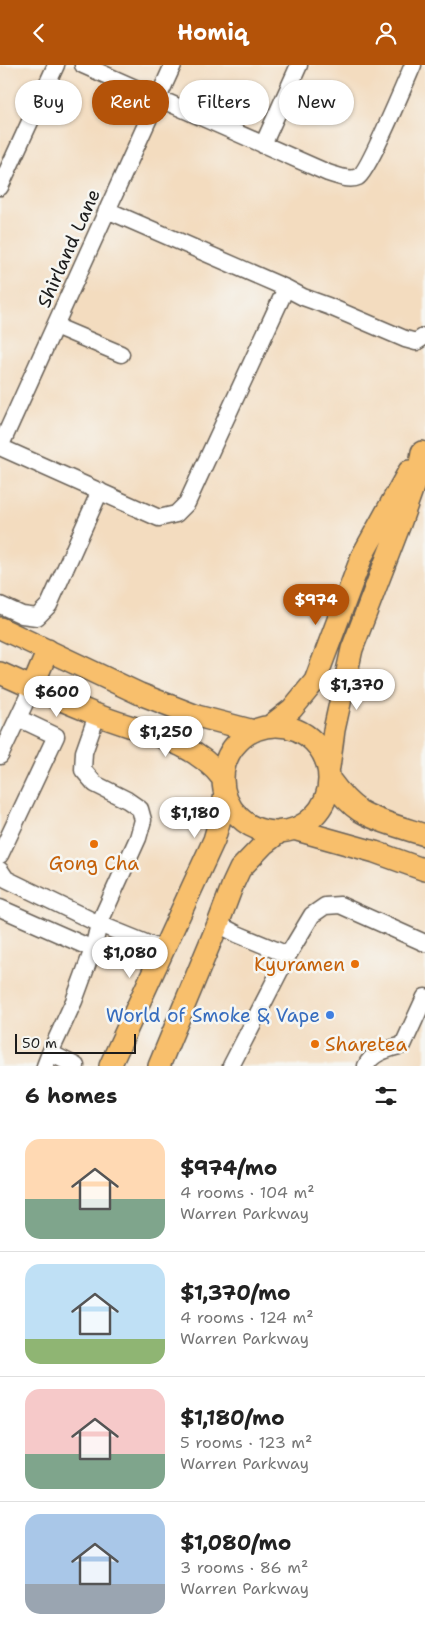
<!DOCTYPE html>
<html lang="en">
<head>
<meta charset="utf-8">
<style>
	:root { --surface:#fff; --page:#f6f6f6; --text:#222; --muted:#767676; --line:#e0e0e0; --accent:#b45309 }
	body { margin:0; font-family:"Shantell Sans",sans-serif; background:var(--page); color:var(--text); height:100vh; display:flex; flex-direction:column; font-size:19px; white-space:nowrap }
	* { box-sizing:border-box; margin:0 }
	p { font-size:16px; color:var(--muted) }
	.icon { flex:none; width:28px; height:28px; fill:none; stroke:currentColor; stroke-width:2; stroke-linecap:round; stroke-linejoin:round }
	.map { position:relative; height:1001px; overflow:hidden }
	.details { display:flex; flex-direction:column; background:var(--surface); flex:1 }
	.details>* { flex:none }
	.top-card { position:absolute; left:15px; top:15px; width:395px; height:45px; display:flex; gap:10px }
	.scale { position:absolute; left:15px; bottom:12px; width:121px; box-sizing:border-box; padding-left:5px; border:2px solid #1c1c1c; border-top:0; font-size:14px; line-height:18px; white-space:nowrap; color:#1c1c1c; -webkit-text-stroke:4px #f6f6f2; paint-order:stroke }
	.price { position:absolute; translate:-50% -42px; padding:0 11px; border-radius:18px; background:#fff; color:#222; font-size:16px; line-height:32px; filter:drop-shadow(0 1px 2px #0008) }
	.price::after { content:''; position:absolute; left:50%; top:30px; width:15px; height:11px; margin-left:-8px; background:inherit; clip-path:polygon(0 0,100% 0,50% 100%) }
	.price.selected { background:var(--accent); color:#fff }
	ul { padding:0; list-style:none }
	li { display:flex; align-items:center; gap:15px; height:125px; padding:0 25px }
	li+li { border-top:1px solid var(--line) }
	li span { display:grid; place-items:center; flex:none; width:140px; height:100px; border-radius:15px; color:#555 }
	li>.icon { margin-inline-start:auto }
	span .icon { width:60px; height:60px; fill:#fffc; stroke-width:1 }
	li b { font-size:21px }
	h2 { display:flex; justify-content:space-between; align-items:center; height:60px; padding:0 25px; font-size:21px }
	.chip { padding:0 18px; border-radius:22px; background:var(--surface); box-shadow:0 1px 4px #0004; font-size:18px; line-height:45px }
	.chip.selected { background:var(--accent); color:#fff }
	header { display:flex; justify-content:space-between; align-items:center; height:65px; padding:0 25px; background:var(--accent); color:#fff; font-size:22px; font-weight:700 }
	.map>svg:first-child { display:block }
	.lines { fill:none; stroke-linecap:round; stroke-linejoin:round }
	.minor-casing { stroke:#675f55; stroke-width:19 }
	.major-casing { stroke:#675f55; stroke-width:24 }
	.minor { stroke:#fff; stroke-width:16 }
	.major { stroke:#f8bf6c; stroke-width:21 }
	.food-dot { fill:#e8710a; stroke:#f6f6f2; stroke-width:2 }
	.shop-dot { fill:#3f7fe0; stroke:#f6f6f2; stroke-width:2 }
	.labels { text-anchor:middle; stroke-width:5; stroke-linejoin:round; paint-order:stroke }
	.street-label { font-size:19px; fill:#1c1c1c; stroke:#f6f6f2 }
	.food-label { font-size:19px; fill:#c56008; stroke:#f6f6f2 }
	.shop-label { font-size:19px; fill:#366cbe; stroke:#f6f6f2; text-anchor:end }
</style>
</head>
<body>
<header><svg class="icon" aria-label="back" viewBox="0 0 24 24"><path d="M15 5l-7 7 7 7"/></svg>Homiq<svg class="icon" aria-label="person" viewBox="0 0 24 24"><circle cx="12" cy="8" r="4"/><path d="M4 21q1-7 8-7t8 7"/></svg></header>
<div class="map">
<svg width="425" height="1001" viewBox="0 0 425 1001">
	<rect width="100%" height="100%" fill="#f6f6f2"/>
	<filter id="ink" filterUnits="userSpaceOnUse"><feTurbulence type="fractalNoise" baseFrequency=".02" numOctaves="2"/><feDisplacementMap in="SourceGraphic" scale="10" xChannelSelector="R" yChannelSelector="G"/><feConvolveMatrix kernelMatrix="1 2 1 2 8 2 1 2 1" color-interpolation-filters="sRGB"/></filter>
	<filter id="wash" filterUnits="userSpaceOnUse"><feTurbulence type="fractalNoise" baseFrequency=".0096" numOctaves="4" result="noise"/><feDisplacementMap in="SourceGraphic" scale="20" xChannelSelector="R" yChannelSelector="G"/><feGaussianBlur stdDeviation="1.12" result="paint"/><feColorMatrix in="noise" values="0 0 0 0 0 0 0 0 0 0 0 0 0 0 0 0 0 1.4 0 .05"/><feComposite in="paint" operator="in"/></filter>
	<g filter="url(#wash)">
		<rect width="100%" height="100%" fill="#f3dcbf"/>
	</g>
	<g filter="url(#ink)">
		<g class="lines">
			<g class="minor-casing">
				<path id="minor" d="M83 0 328 108C337 111 350 116 358 112 368 107 406 16 413 0
					M263 80 299 0
					M0 122 56 0
					M286 223 303 232 328 241 405 274 416 277 425 271
					M55 261 121 289
					M0 382 159 453 176 449 187 438 286 223 107 145
					M0 382 173 0
					M0 540 22 550 37 552 49 540 100 426
					M0 691 32 623
					M0 790 56 671 18 653
					M0 805 6 814 99 859 163 885
					M0 843 93 884
					M218 859 237 869 288 890
					M50 988 74 936 93 884 99 859 138 773 143 755 140 744 127 735 95 719 83 705 84 687 97 650
					M45 1001 50 988 76 1001
					M231 1001 288 890 312 850 325 841 340 840 425 878
					M366 1001C372 987 389 984 403 980L425 932"/>
			</g>
			<g class="major-casing">
				<path id="major" d="M0 563 140 629 197 651 254 666
					M0 608C31 622 63 636 95 649 139 667 193 674 223 714
					M32 623 48 585
					M223 714a53 53 0 1 1 106 0a53 53 0 1 1-106 0Z
					M270 661 292 644 315 616 362 491 409 406
					M329 702 334 665 352 584 400 459 419 405 422 387
					M330 715C338 726 348 738 360 746 379 757 403 763 425 770
					M293 764 375 787 425 805
					M110 1001 214 775 222 747 225 728
					M159 1001 218 859 233 819 240 804 264 779 281 766"/>
			</g>
			<use href="#minor" class="minor"/>
			<use href="#major" class="major"/>
		</g>
	</g>
	<g class="food-dot">
		<circle cx="94" cy="779" r="5"/>
		<circle cx="355" cy="899" r="5"/>
		<circle cx="315" cy="979" r="5"/>
	</g>
	<circle class="shop-dot" cx="330" cy="950" r="5"/>
	<g class="labels">
		<g class="street-label">
			<text transform="translate(68 183) rotate(-66)" y="7">Shirland Lane</text>
		</g>
		<g class="food-label">
			<text x="94" y="805">Gong Cha</text>
			<text x="345" y="906" text-anchor="end">Kyuramen</text>
			<text x="325" y="986" text-anchor="start">Sharetea</text>
		</g>
		<g class="shop-label">
			<text x="320" y="957">World of Smoke &amp; Vape</text>
		</g>
	</g>
</svg>
<div class="scale">50 m</div>
<b class="price selected" style="left:316px;top:561px">$974</b>
<b class="price" style="left:357px;top:646px">$1,370</b>
<b class="price" style="left:57px;top:653px">$600</b>
<b class="price" style="left:166px;top:693px">$1,250</b>
<b class="price" style="left:195px;top:774px">$1,180</b>
<b class="price" style="left:130px;top:914px">$1,080</b>
<div class="top-card">
<a class="chip">Buy</a>
<a class="chip selected">Rent</a>
<a class="chip">Filters</a>
<a class="chip">New</a>
</div>
</div>
<section class="details">
<h2>6 homes<svg class="icon" aria-label="filters" viewBox="0 0 24 24"><path d="M4 7h16M4 17h16"/><circle cx="9" cy="7" r="2"/><circle cx="15" cy="17" r="2"/></svg></h2>
<ul>
<li><span style="background:linear-gradient(#ffd9b3 60%,#7fa58c 0)"><svg class="icon" aria-label="home" viewBox="0 0 24 24"><path d="M3 11l9-7 9 7M6 9v11h12V9"/></svg></span><div><b>$974/mo</b><p>4 rooms · 104 m²</p><p>Warren Parkway</p></div></li>
<li><span style="background:linear-gradient(#bfe0f5 75%,#8fb573 0)"><svg class="icon" aria-label="home" viewBox="0 0 24 24"><path d="M3 11l9-7 9 7M6 9v11h12V9"/></svg></span><div><b>$1,370/mo</b><p>4 rooms · 124 m²</p><p>Warren Parkway</p></div></li>
<li><span style="background:linear-gradient(#f6c9c9 65%,#7fa58c 0)"><svg class="icon" aria-label="home" viewBox="0 0 24 24"><path d="M3 11l9-7 9 7M6 9v11h12V9"/></svg></span><div><b>$1,180/mo</b><p>5 rooms · 123 m²</p><p>Warren Parkway</p></div></li>
<li><span style="background:linear-gradient(#a9c7e8 70%,#9aa5b1 0)"><svg class="icon" aria-label="home" viewBox="0 0 24 24"><path d="M3 11l9-7 9 7M6 9v11h12V9"/></svg></span><div><b>$1,080/mo</b><p>3 rooms · 86 m²</p><p>Warren Parkway</p></div></li>
</ul>
</section>
</body>
</html>
